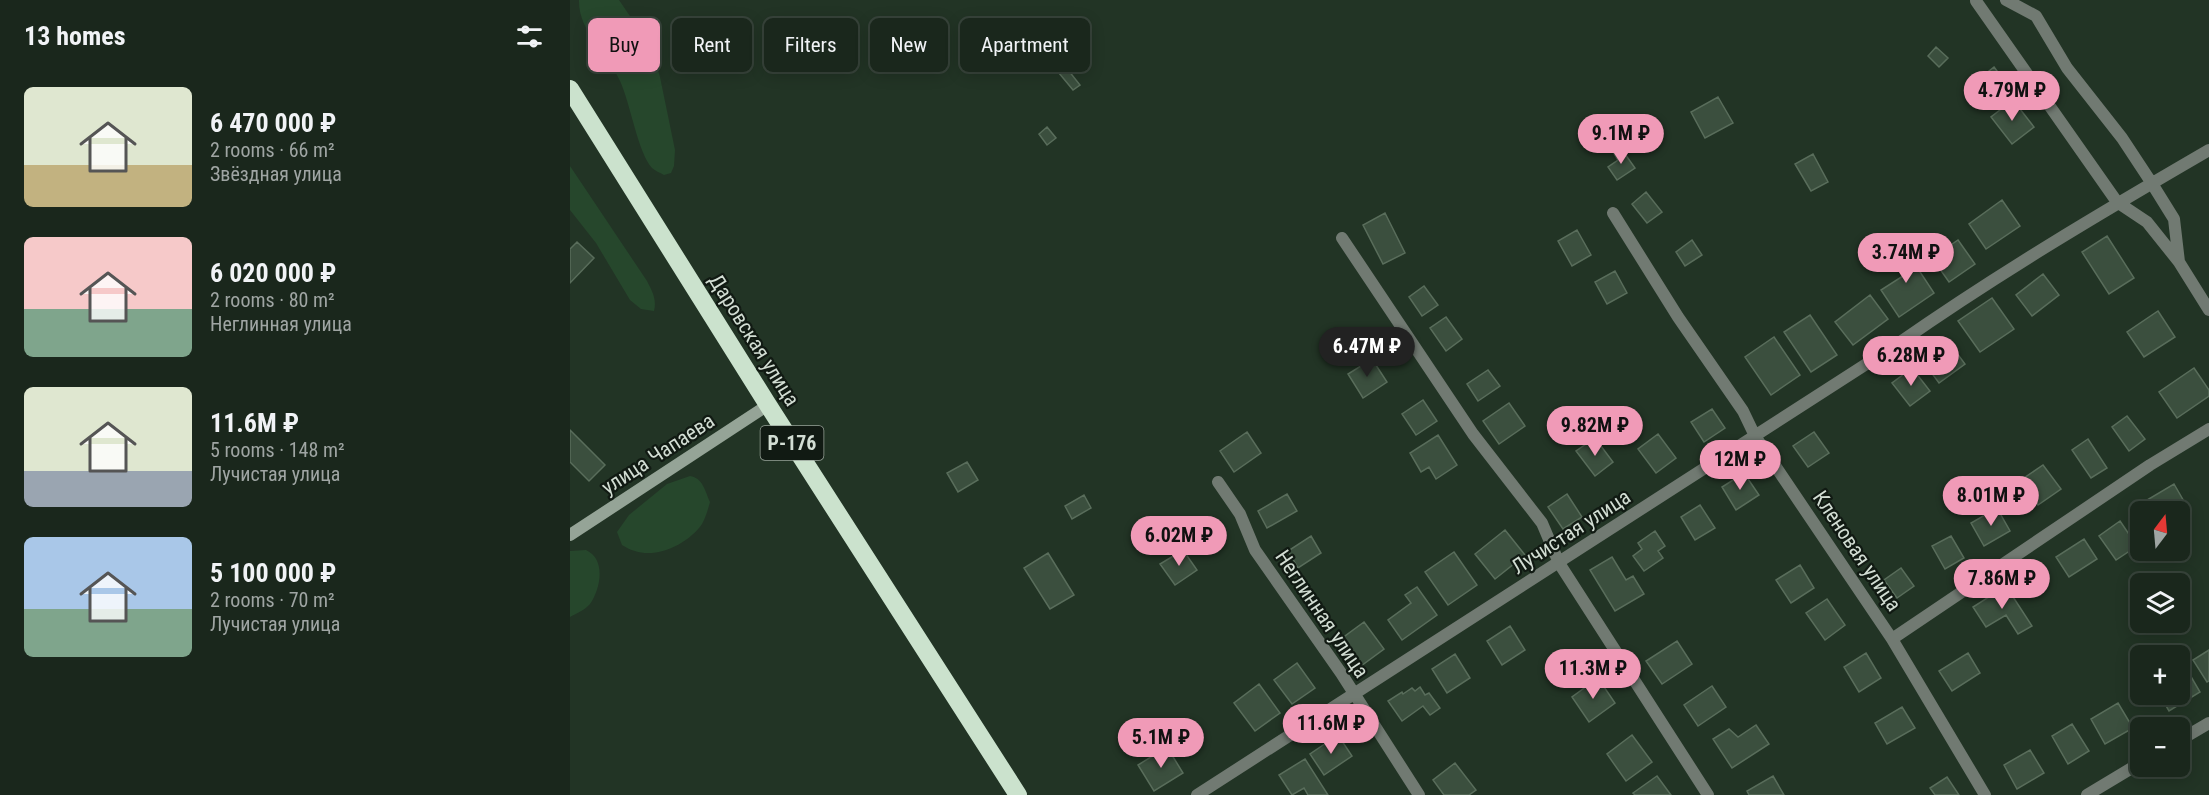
<!DOCTYPE html>
<html lang="en">
<head>
<meta charset="utf-8">
<style>
	:root { --surface:#1a271c; --page:#273329; --text:#f1f3f6; --muted:#9fa5a3; --line:#38443b; --accent:#f09ab7 }
	body { margin:0; font-family:"Roboto Condensed",sans-serif; background:var(--page); color:var(--text); height:100vh; display:flex; flex-direction:column; font-size:22px; white-space:nowrap }
	* { box-sizing:border-box; margin:0 }
	p { font-size:20px; color:var(--muted) }
	.icon { flex:none; width:33px; height:33px; fill:none; stroke:currentColor; stroke-width:2; stroke-linecap:round; stroke-linejoin:round }
	.map { position:relative; flex:1; overflow:hidden }
	.panel { display:flex; flex-direction:column; background:var(--surface); width:570px }
	.panel>* { flex:none }
	.banner { position:absolute; left:18px; top:18px; width:570px; height:54px; display:flex; gap:12px }
	.needle { width:39px; rotate:16deg }
	.tools { position:absolute; left:1560px; top:501px; display:grid; gap:12px }
	.tools a { display:grid; place-items:center; width:60px; height:60px; border-radius:9px; background:var(--surface); box-shadow:0 3px 15px #0003,0 0 0 2px var(--line); font-size:30px }
	.price { position:absolute; translate:-50% -51px; padding:0 14px; border-radius:21px; background:var(--accent); color:#111; font-size:20px; line-height:39px; filter:drop-shadow(0 2px 3px #0008) }
	.price::after { content:''; position:absolute; left:50%; top:36px; width:18px; height:14px; margin-left:-9px; background:inherit; clip-path:polygon(0 0,100% 0,50% 100%) }
	.price.on { background:#222; color:#fff }
	ul { padding:0; list-style:none }
	li { display:flex; align-items:center; gap:18px; height:150px; padding:0 24px }
	li span { display:grid; place-items:center; flex:none; width:168px; height:120px; border-radius:9px; color:#555 }
	li>.icon { margin-inline-start:auto }
	span .icon { width:72px; height:72px; fill:#fffc; stroke-width:1 }
	li b { font-size:26px }
	h2 { display:flex; justify-content:space-between; align-items:center; height:72px; padding:0 24px; font-size:26px }
	.tag { padding:0 21px; border-radius:9px; background:var(--surface); box-shadow:0 3px 15px #0003,0 0 0 2px var(--line); font-size:21px; line-height:54px }
	.tag.on { background:var(--accent); color:#111 }
	main { display:flex; flex:1; min-height:0 }
	.map>svg:first-child { display:block }
	.green { fill:#26472c }
	.building { fill:#3b4f3e; stroke:#596d5b; stroke-width:1.5 }
	.lines { fill:none; stroke-linecap:round; stroke-linejoin:round }
	.street { stroke:#717a72; stroke-width:12 }
	.secondary { stroke:#95a497; stroke-width:12 }
	.highway { stroke:#cbe2cd; stroke-width:18 }
	.labels { text-anchor:middle; stroke-width:4.5; stroke-linejoin:round; paint-order:stroke }
	.shield { fill:#111a13; stroke:#98a299; stroke-width:1.5 }
	.shield-label { font-size:20px; font-weight:bold; fill:#d2ddd3 }
	.street-label { font-size:21px; fill:#d2ddd3; stroke:#111a13 }
</style>
</head>
<body>
<main>
<section class="panel">
<h2>13 homes<svg class="icon" aria-label="filters" viewBox="0 0 24 24"><path d="M4 7h16M4 17h16"/><circle cx="9" cy="7" r="2"/><circle cx="15" cy="17" r="2"/></svg></h2>
<ul>
<li><span style="background:linear-gradient(#dfe7d0 65%,#c2b280 0)"><svg class="icon" aria-label="home" viewBox="0 0 24 24"><path d="M3 11l9-7 9 7M6 9v11h12V9"/></svg></span><div><b>6 470 000 ₽</b><p>2 rooms · 66 m²</p><p>Звёздная улица</p></div></li>
<li><span style="background:linear-gradient(#f6c9c9 60%,#7fa58c 0)"><svg class="icon" aria-label="home" viewBox="0 0 24 24"><path d="M3 11l9-7 9 7M6 9v11h12V9"/></svg></span><div><b>6 020 000 ₽</b><p>2 rooms · 80 m²</p><p>Неглинная улица</p></div></li>
<li><span style="background:linear-gradient(#dfe7d0 70%,#9aa5b1 0)"><svg class="icon" aria-label="home" viewBox="0 0 24 24"><path d="M3 11l9-7 9 7M6 9v11h12V9"/></svg></span><div><b>11.6M ₽</b><p>5 rooms · 148 m²</p><p>Лучистая улица</p></div></li>
<li><span style="background:linear-gradient(#a9c7e8 60%,#7fa58c 0)"><svg class="icon" aria-label="home" viewBox="0 0 24 24"><path d="M3 11l9-7 9 7M6 9v11h12V9"/></svg></span><div><b>5 100 000 ₽</b><p>2 rooms · 70 m²</p><p>Лучистая улица</p></div></li>
</ul>
</section>
<div class="map">
<svg width="1639" height="795" viewBox="0 0 1639 795">
	<rect width="100%" height="100%" fill="#223425"/>
	<path class="green" d="M9 0H49L81 47 90 77 105 150 104 166 101 173 94 175C91 173 85 171 82 168 68 153 60 102 50 81 38 54 8 31 9 0Z
		M0 166 77 281C82 291 87 299 84 311L71 309 60 300 26 243 0 210Z
		M120 476C133 478 135 491 140 502 138 509 136 517 132 524 119 543 88 559 65 551 60 550 56 547 52 545L47 532 59 515 97 484Z
		M16 550C36 559 31 588 20 604 15 610 7 613 0 617V551Z"/>
	<path class="building" d="M1366 47 1378 58 1369 67 1358 56Z
		M491 61 510 85 503 90 484 67Z
		M1424 67 1439 87 1414 107 1399 87Z
		M1148 97 1163 123 1135 138 1121 112Z
		M1443 100 1464 127 1442 144 1421 117Z
		M477 127 486 138 477 145 469 134Z
		M1050 147 1065 168 1047 180 1038 167 1048 160 1043 152Z
		M1243 154 1258 182 1241 191 1225 164Z
		M1076 192 1092 212 1077 223 1062 204Z
		M1432 200 1450 226 1416 249 1399 224Z
		M815 213 835 253 813 264 793 225Z
		M1007 230 1021 255 1002 266 988 241Z
		M1537 236 1564 278 1539 294 1512 252Z
		M1122 240 1132 255 1115 266 1106 252Z
		M1388 240 1405 264 1379 282 1362 258Z
		M7 242 24 258 0 283V249Z
		M1331 243 1364 293 1329 317 1311 290 1333 276 1318 252Z
		M1045 271 1057 293 1037 304 1025 282Z
		M1473 274 1489 295 1462 316 1446 295Z
		M854 286 868 305 852 316 839 297Z
		M1300 295 1318 319 1283 345 1265 322Z
		M1422 298 1444 329 1410 352 1388 321Z
		M1588 311 1605 337 1574 357 1557 332Z
		M1240 315 1267 355 1241 372 1214 332Z
		M876 317 892 339 876 351 860 328Z
		M1204 337 1230 375 1201 395 1175 357Z
		M1378 341 1395 364 1369 383 1352 360Z
		M802 359 817 382 793 398 778 374Z
		M1342 368 1360 391 1340 406 1322 383Z
		M1624 368 1639 390V396L1607 418 1589 392Z
		M918 370 930 386 908 401 897 384Z
		M853 400 867 421 846 435 832 414Z
		M939 403 955 426 929 444 913 421Z
		M1142 409 1155 428 1134 442 1121 422Z
		M1557 416 1575 439 1559 451 1542 427Z
		M0 430 35 465 19 481 0 462Z
		M677 432 691 453 664 472 650 451Z
		M1244 432 1259 453 1238 467 1223 446Z
		M1088 434 1106 458 1086 473 1068 449Z
		M868 435 887 465 866 479 859 467 851 472 840 453Z
		M1025 438 1043 462 1025 476 1006 451Z
		M1518 439 1537 468 1521 478 1502 450Z
		M397 462 408 480 388 492 377 473Z
		M1473 465 1491 489 1468 505 1451 480Z
		M1174 473 1189 495 1166 510 1152 487Z
		M1604 484 1619 510 1610 516V512H1578L1572 503Z
		M717 494 727 511 697 528 688 511Z
		M997 494 1012 517 993 529 978 507Z
		M514 495 521 508 502 519 495 506Z
		M1130 505 1145 528 1125 540 1111 517Z
		M1427 508 1440 531 1414 546 1401 523Z
		M1550 521 1567 546 1546 560 1529 536Z
		M935 530 955 555 925 579 905 554Z
		M1085 531 1095 546 1088 551 1093 558 1074 571 1063 556 1072 549 1068 543Z
		M741 536 751 553 728 568 718 551Z
		M1381 536 1394 558 1375 569 1362 546Z
		M1514 539 1527 559 1499 577 1486 557Z
		M613 550 627 570 605 585 590 564Z
		M884 552 907 585 878 605 855 572Z
		M478 553 504 595 480 609 454 568Z
		M1042 557 1056 580 1063 576 1074 594 1045 611 1020 570Z
		M1230 565 1244 588 1221 603 1206 580Z
		M1331 568 1344 586 1327 598 1314 580Z
		M1436 586 1462 626 1448 634 1436 615 1416 627 1403 607Z
		M847 587 867 615 832 640 818 620 841 603 835 595Z
		M1257 599 1275 625 1255 640 1236 613Z
		M794 622 814 649 791 666 771 639Z
		M940 626 955 650 932 665 917 641Z
		M1107 641 1122 664 1092 684 1076 661Z
		M1639 650V681L1637 682 1623 660Z
		M1296 653 1311 678 1289 692 1274 667Z
		M1398 653 1410 673 1382 691 1369 671Z
		M885 654 900 678 877 693 862 669Z
		M727 663 745 688 722 704 704 680Z
		M1616 668 1630 692 1599 711 1589 694H1610V672Z
		M1028 678 1045 703 1019 722 1002 697Z
		M689 684 710 713 685 731 664 703Z
		M1142 686 1156 707 1128 726 1114 705Z
		M850 687 855 695 859 693 870 708 860 715 853 706 832 721 818 701 832 692 833 694 842 688 845 691Z
		M1548 703 1563 728 1535 744 1521 719Z
		M1332 707 1345 728 1317 744 1305 723Z
		M1502 724 1519 751 1498 764 1482 736Z
		M1186 725 1199 744 1162 768 1143 739 1159 729 1168 737Z
		M768 735 782 756 754 775 740 754Z
		M1062 735 1082 762 1056 781 1037 754Z
		M597 747 613 773 584 791 568 765Z
		M1460 750 1474 773 1447 789 1434 765Z
		M735 759 758 795H738L734 788 722 795 709 775Z
		M885 763 906 790 899 795H874L863 780Z
		M1087 776 1101 795H1065L1063 793Z
		M1203 776 1214 795H1179L1177 791Z
		M1377 777 1389 795H1365L1360 788Z"/>
	<g class="lines">
		<path class="street" d="M1436 0 1466 16 1497 68 1552 138 1581 182 1604 219 1609 262
			M1406 1 1547 202 1577 222 1609 262 1639 310
			M1043 213 1108 317 1173 411 1185 436 1322 639 1415 795
			M772 238 903 434 972 523 989 563 1138 795
			M648 482 670 514 685 550 771 673 849 795
			M1322 639 1580 465 1639 429
			M1610 740 1639 723
			M627 795 1329 343C1429 273 1534 211 1639 150
			M1517 795 1570 763"/>
		<path class="secondary" d="M0 535 198 405"/>
		<path class="highway" d="M0 89 198 405 448 795"/>
	</g>
	<g class="labels">
		<rect class="shield" x="190.5" y="426" width="63" height="34" rx="4.5"/>
		<g class="shield-label">
			<text x="222" y="450">Р-176</text>
		</g>
		<g class="street-label">
			<text transform="translate(184 340) rotate(58)" y="7">Даровская улица</text>
			<text transform="translate(88 454) rotate(-33)" y="7">улица Чапаева</text>
			<text transform="translate(1001 532) rotate(-33)" y="7">Лучистая улица</text>
			<text transform="translate(1287 551) rotate(56)" y="7">Кленовая улица</text>
			<text transform="translate(752 614) rotate(56)" y="7">Неглинная улица</text>
		</g>
	</g>
</svg>
<div class="tools">
<a><svg class="needle" viewBox="-14 -14 28 28"><path d="M0-13l5 13h-10z" fill="#e53935"/><path d="M0 13l5-13h-10z" fill="#9fa5a3"/></svg></a>
<a><svg class="icon" aria-label="layers" viewBox="0 0 24 24"><path d="M12 4l9 5-9 5-9-5zM3 14l9 5 9-5"/></svg></a>
<a>+</a>
<a>−</a>
</div>
<b class="price" style="left:1442px;top:122px">4.79M ₽</b>
<b class="price" style="left:1051px;top:165px">9.1M ₽</b>
<b class="price" style="left:1336px;top:284px">3.74M ₽</b>
<b class="price on" style="left:797px;top:378px">6.47M ₽</b>
<b class="price" style="left:1341px;top:387px">6.28M ₽</b>
<b class="price" style="left:1025px;top:457px">9.82M ₽</b>
<b class="price" style="left:1170px;top:491px">12M ₽</b>
<b class="price" style="left:1421px;top:527px">8.01M ₽</b>
<b class="price" style="left:609px;top:567px">6.02M ₽</b>
<b class="price" style="left:1432px;top:610px">7.86M ₽</b>
<b class="price" style="left:1023px;top:700px">11.3M ₽</b>
<b class="price" style="left:761px;top:755px">11.6M ₽</b>
<b class="price" style="left:591px;top:769px">5.1M ₽</b>
<div class="banner">
<a class="tag on">Buy</a>
<a class="tag">Rent</a>
<a class="tag">Filters</a>
<a class="tag">New</a>
<a class="tag">Apartment</a>
</div>
</div>
</main>
</body>
</html>
